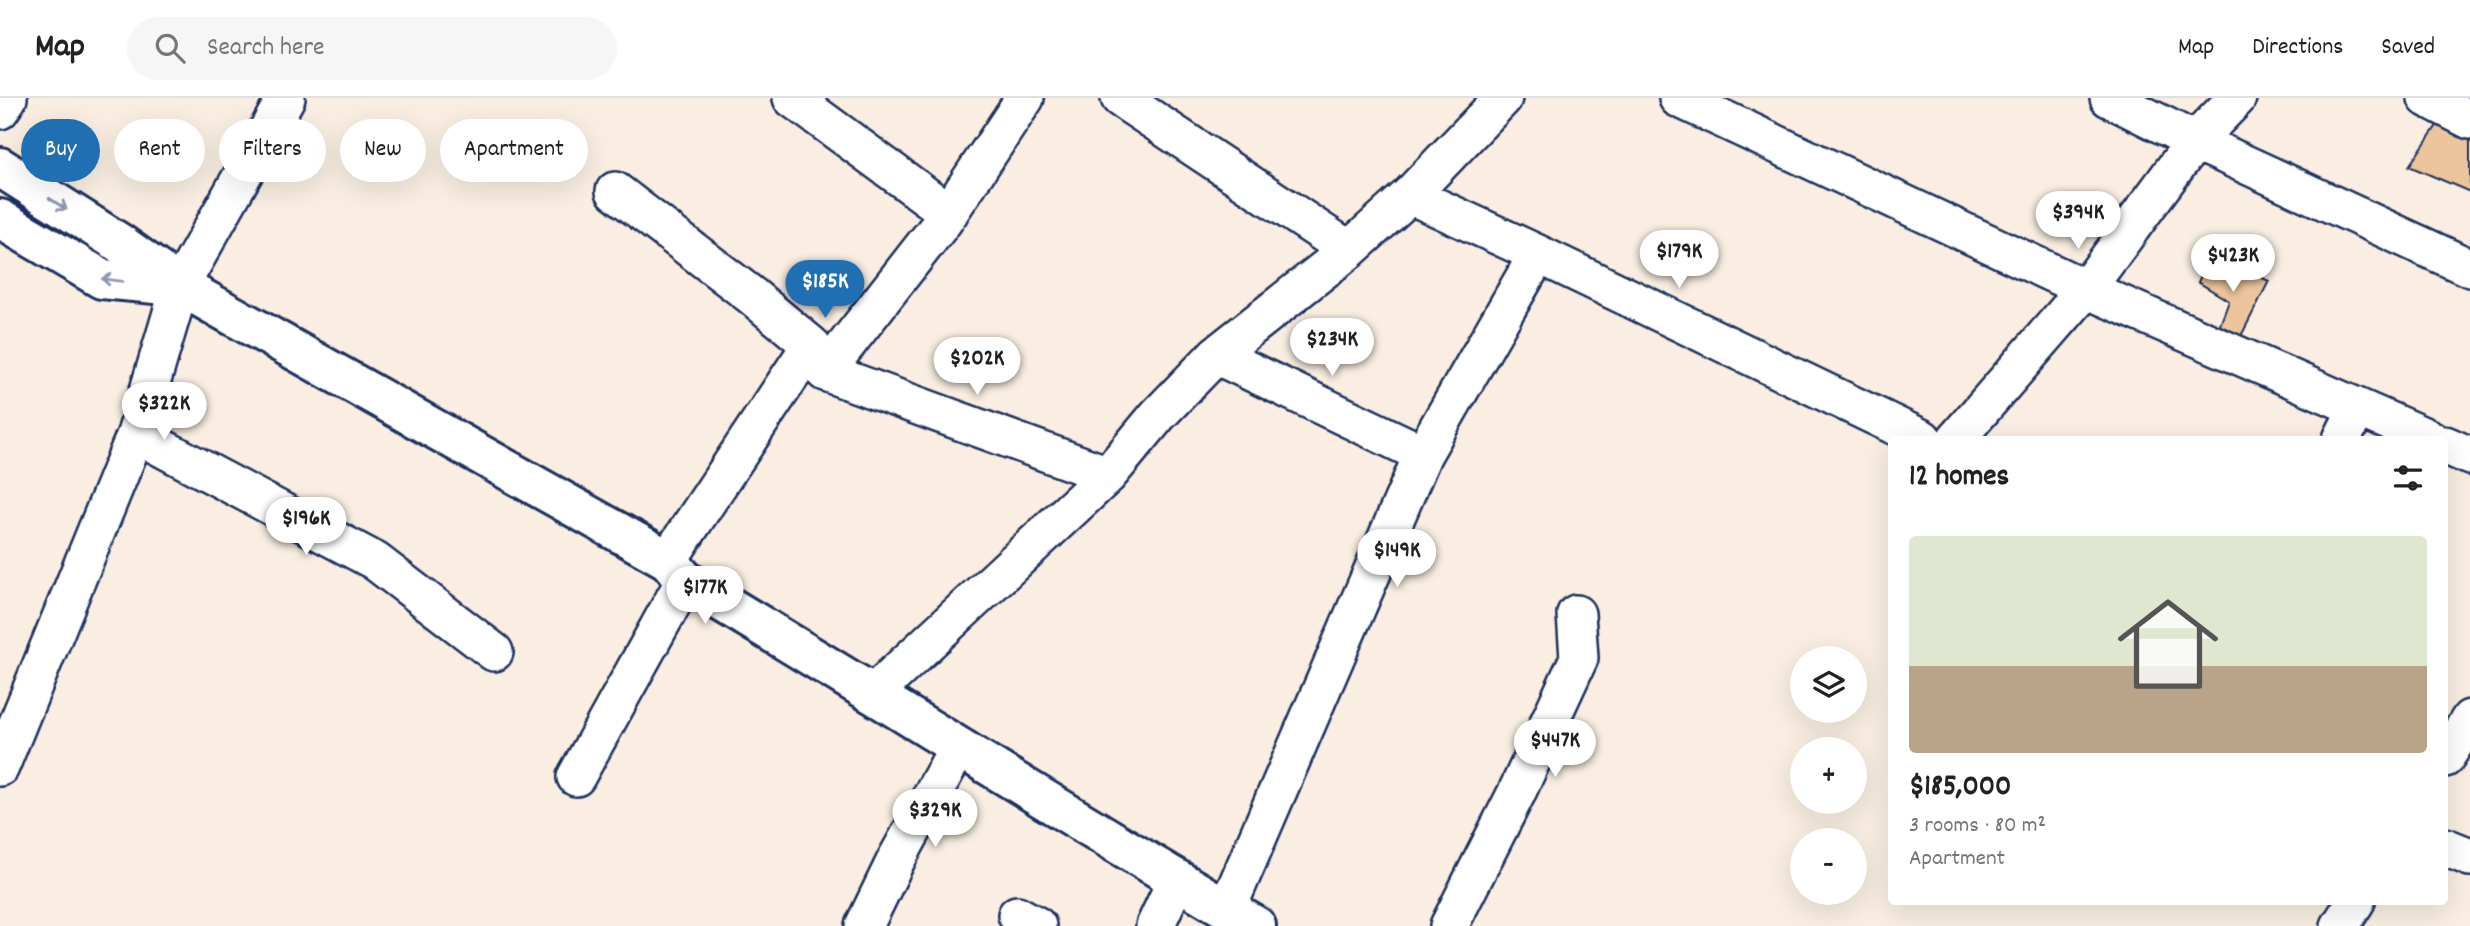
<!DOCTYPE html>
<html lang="en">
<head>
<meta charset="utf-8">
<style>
	:root { --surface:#fff; --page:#f6f6f6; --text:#222; --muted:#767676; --line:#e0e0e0; --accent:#1f6fb2 }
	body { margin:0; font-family:Dekko,sans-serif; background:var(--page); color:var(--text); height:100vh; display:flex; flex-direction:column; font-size:26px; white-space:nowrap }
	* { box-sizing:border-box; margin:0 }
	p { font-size:23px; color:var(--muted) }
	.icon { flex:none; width:38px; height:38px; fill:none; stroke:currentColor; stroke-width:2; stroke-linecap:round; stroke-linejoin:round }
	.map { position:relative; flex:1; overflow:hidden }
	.side { position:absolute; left:1888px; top:338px; width:560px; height:469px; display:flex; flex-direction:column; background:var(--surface); border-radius:7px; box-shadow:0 7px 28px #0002 }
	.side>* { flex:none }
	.banner { position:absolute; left:21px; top:21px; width:665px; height:63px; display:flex; gap:14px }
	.fabs { position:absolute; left:1790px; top:548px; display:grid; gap:14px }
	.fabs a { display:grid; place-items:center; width:77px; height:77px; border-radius:50%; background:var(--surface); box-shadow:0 7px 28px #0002; font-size:35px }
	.price { position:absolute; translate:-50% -60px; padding:0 16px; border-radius:24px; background:#fff; color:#222; font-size:23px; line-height:46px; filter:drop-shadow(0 2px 4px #0008) }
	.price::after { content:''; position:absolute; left:50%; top:42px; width:21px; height:16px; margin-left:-10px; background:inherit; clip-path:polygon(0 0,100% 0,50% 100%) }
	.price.current { background:var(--accent); color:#fff }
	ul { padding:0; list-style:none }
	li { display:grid; align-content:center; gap:14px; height:371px; padding:0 21px }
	li span { display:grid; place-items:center; height:217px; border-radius:7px; color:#555 }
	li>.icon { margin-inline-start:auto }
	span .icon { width:126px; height:126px; fill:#fffc; stroke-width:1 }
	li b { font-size:30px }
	h2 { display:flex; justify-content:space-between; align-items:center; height:84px; padding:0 21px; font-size:30px }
	.chip { padding:0 24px; border-radius:32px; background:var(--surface); box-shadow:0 7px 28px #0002; font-size:24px; line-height:63px }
	.chip.current { background:var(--accent); color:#fff }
	header { display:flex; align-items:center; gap:42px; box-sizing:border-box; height:98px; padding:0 35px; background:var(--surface); border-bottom:2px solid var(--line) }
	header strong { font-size:33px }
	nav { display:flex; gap:38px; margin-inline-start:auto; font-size:24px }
	.search { width:490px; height:63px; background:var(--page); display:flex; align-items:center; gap:18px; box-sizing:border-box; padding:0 24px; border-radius:38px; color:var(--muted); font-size:26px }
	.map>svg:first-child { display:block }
	.building { fill:#ecc59c; stroke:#1b2f5e; stroke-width:2 }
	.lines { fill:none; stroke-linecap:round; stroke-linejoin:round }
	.street-casing { stroke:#1b2f5e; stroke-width:42 }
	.secondary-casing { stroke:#1b2f5e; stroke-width:44 }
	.street { stroke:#fff; stroke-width:37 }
	.secondary { stroke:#fff; stroke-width:38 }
	.oneway { stroke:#8d97ae }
</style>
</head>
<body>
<header>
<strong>Map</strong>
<div class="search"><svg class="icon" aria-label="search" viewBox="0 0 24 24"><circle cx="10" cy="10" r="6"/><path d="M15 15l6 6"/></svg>Search here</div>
<nav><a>Map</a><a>Directions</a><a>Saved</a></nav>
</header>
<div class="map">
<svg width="2470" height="828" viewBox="0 0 2470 828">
	<rect width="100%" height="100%" fill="#f9eee1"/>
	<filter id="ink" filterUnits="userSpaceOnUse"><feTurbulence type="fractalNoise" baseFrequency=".0143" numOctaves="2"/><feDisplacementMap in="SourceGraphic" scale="14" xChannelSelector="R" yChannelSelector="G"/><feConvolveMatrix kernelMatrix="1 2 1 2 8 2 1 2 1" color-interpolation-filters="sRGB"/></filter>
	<g filter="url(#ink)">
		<path class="building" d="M2438 26 2470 40V94L2409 68Z
			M2210 156 2269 183 2238 244 2217 235 2229 203 2198 184Z"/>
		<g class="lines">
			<g class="street-casing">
				<path id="street" d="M792 0 949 115
					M1120 0 1349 152
					M1678 0 2086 191 2430 341
					M2109 0 2195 43 2470 170
					M2427 0 2470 22
					M0 12 8 0
					M615 93 752 198 811 247
					M1410 97 1538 156 1923 341
					M1216 257 1423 356
					M825 274 1108 377
					M136 336 375 463 494 554
					M1956 341 2086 191 2195 43 2237 0
					M2342 341 2357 311
					M2445 347 2470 358
					M668 462 811 247 825 274 944 122 1025 0
					M874 595 1108 377 1158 317 1216 257 1349 152 1410 97 1503 0
					M2445 660 2470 621
					M0 669 136 336 180 188 286 0
					M576 679 685 482
					M2445 749 2470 759
					M1227 811 1423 356 1538 156
					M1017 817 1037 828
					M864 828 896 762 958 650
					M1155 828 1177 781
					M1449 828 1516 696 1579 560 1576 516
					M2340 828 2356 803"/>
			</g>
			<g class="secondary-casing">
				<path id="secondary" d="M0 69 118 144 180 188 668 462 685 482C876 596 1063 716 1256 828
					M0 121 102 181 177 188"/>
			</g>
			<use href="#street" class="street"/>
			<use href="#secondary" class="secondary"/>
		</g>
		<defs><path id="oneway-shaft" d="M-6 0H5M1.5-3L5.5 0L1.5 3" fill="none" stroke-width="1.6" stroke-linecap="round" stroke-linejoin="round" transform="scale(1.75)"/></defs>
		<g class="oneway">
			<use href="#oneway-shaft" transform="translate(58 106) rotate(33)"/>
			<use href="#oneway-shaft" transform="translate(112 182) rotate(-172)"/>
		</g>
	</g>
</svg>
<div class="fabs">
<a><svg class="icon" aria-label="layers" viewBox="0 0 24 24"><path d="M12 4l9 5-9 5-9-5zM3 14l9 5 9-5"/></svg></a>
<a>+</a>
<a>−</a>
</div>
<b class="price" style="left:2078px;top:153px">$394K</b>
<b class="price" style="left:1679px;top:192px">$179K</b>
<b class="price" style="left:2233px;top:196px">$423K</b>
<b class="price current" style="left:825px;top:222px">$185K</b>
<b class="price" style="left:1332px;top:280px">$234K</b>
<b class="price" style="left:977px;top:299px">$202K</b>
<b class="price" style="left:164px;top:344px">$322K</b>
<b class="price" style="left:306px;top:459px">$196K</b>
<b class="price" style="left:1397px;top:491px">$149K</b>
<b class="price" style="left:705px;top:528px">$177K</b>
<b class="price" style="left:1555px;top:681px">$447K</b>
<b class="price" style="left:935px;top:751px">$329K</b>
<div class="banner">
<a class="chip current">Buy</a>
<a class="chip">Rent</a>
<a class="chip">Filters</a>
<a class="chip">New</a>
<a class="chip">Apartment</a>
</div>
<section class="side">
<h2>12 homes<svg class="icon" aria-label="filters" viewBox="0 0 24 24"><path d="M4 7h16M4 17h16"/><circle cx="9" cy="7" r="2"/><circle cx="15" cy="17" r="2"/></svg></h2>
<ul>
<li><span style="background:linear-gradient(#dfe7d0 60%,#b9a48a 0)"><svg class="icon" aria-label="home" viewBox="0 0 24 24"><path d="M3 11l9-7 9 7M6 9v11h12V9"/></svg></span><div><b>$185,000</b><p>3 rooms · 80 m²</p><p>Apartment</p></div></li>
</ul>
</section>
</div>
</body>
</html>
